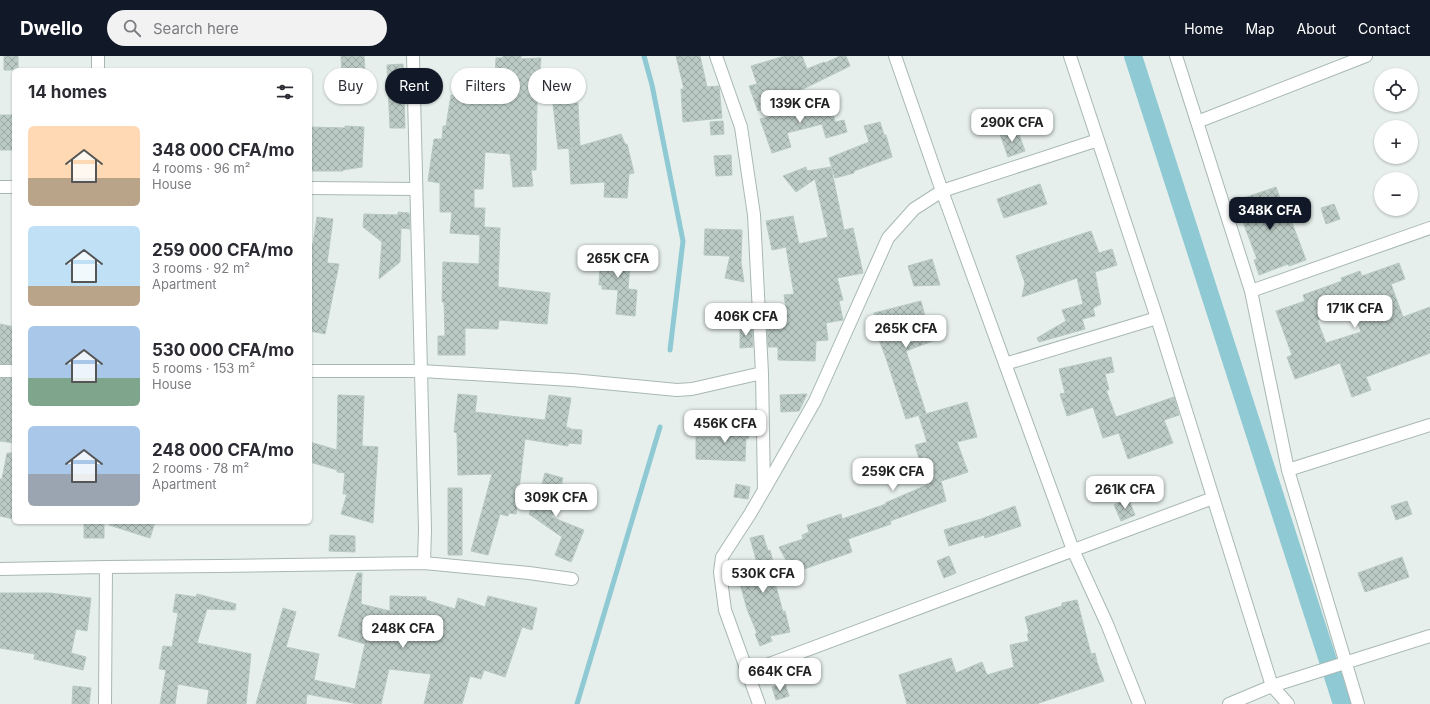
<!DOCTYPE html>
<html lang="en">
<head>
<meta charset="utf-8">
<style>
	:root { --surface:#fff; --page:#f2f2f3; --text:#2b2b33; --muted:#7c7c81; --accent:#111827 }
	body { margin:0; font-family:Inter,sans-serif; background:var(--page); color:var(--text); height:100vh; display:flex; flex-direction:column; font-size:15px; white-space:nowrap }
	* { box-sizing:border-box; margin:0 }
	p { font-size:13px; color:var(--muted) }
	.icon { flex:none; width:22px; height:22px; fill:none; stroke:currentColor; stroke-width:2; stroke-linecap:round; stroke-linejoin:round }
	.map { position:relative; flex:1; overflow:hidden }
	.drawer { position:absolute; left:12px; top:12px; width:300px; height:456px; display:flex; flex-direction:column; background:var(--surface); border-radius:6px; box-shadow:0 1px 3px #0004 }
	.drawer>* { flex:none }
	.banner { position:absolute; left:324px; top:12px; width:380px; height:36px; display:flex; gap:8px }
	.controls { position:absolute; left:1374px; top:12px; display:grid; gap:8px }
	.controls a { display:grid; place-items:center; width:44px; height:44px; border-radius:50%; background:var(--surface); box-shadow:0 1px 3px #0004; font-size:20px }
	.price { position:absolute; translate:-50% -34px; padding:0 9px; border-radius:8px; background:#fff; color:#222; font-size:13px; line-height:26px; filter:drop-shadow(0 1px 2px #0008) }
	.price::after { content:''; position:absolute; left:50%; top:24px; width:12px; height:9px; margin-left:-6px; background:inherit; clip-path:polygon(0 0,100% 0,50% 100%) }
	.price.current { background:var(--accent); color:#fff }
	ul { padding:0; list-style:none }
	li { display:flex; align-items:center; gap:12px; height:100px; padding:0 16px }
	li span { display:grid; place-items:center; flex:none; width:112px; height:80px; border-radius:6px; color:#555 }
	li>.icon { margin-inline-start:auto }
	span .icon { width:48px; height:48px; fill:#fffc; stroke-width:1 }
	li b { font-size:17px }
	h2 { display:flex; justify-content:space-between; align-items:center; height:48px; padding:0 16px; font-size:17px }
	.chip { padding:0 14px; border-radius:18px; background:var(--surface); box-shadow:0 1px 3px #0004; font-size:14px; line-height:36px }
	.chip.current { background:var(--accent); color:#fff }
	header { display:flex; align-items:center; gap:24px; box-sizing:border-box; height:56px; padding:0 20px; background:var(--accent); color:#fff }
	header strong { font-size:19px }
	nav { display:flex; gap:22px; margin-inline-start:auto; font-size:14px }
	.search { width:280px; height:36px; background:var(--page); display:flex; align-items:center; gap:10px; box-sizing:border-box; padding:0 14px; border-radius:22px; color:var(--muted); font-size:15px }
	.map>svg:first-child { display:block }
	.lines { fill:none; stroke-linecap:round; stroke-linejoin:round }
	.stream { stroke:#8ec9d4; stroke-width:5 }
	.canal { stroke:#8ec9d4; stroke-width:18 }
	.building { fill:url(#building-cross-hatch); stroke:#b8c9c2; fill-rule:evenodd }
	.street-casing { stroke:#a8b8b2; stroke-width:14 }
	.street { stroke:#fff; stroke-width:12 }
</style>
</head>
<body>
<header>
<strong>Dwello</strong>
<div class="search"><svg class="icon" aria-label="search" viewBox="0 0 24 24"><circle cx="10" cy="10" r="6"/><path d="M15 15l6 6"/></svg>Search here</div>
<nav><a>Home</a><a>Map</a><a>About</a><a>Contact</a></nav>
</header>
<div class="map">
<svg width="1430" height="648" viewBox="0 0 1430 648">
	<defs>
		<pattern id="building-cross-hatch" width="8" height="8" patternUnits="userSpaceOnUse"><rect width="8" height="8" fill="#bbcac4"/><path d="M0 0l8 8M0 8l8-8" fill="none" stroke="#98a6a0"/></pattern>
	</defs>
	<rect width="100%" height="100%" fill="#e6efeb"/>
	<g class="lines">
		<path class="stream" d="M644 0 652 29 683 185 670 294
			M577 648 660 371"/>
		<path class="canal" d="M1133 0 1342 648"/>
	</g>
	<path class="building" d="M4 0H18V14H4Z
		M341 0H364L365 16 342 18Z
		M503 0H521V3L541 2 537 49 536 114H531L533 130 513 131 510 98 485 96 483 133H474V152H485L484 171 500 172 498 231 550 237 547 268 499 264 498 273 465 272V299H438V280H445L444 246H442L443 206 479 208 480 179 450 177 452 156H440V127L428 125 434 83H442L443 70H446L451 39 494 44 496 2H503Z
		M676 0H700L707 31 719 30 722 62 683 66 681 33H684Z
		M785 0H802L807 13 824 6 825 7 840 0H846L850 10 758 55 749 30 757 28 751 10Z
		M403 8 405 72H390L387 9Z
		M830 45 835 66 844 64 847 76 826 82 822 68 787 77 791 91 772 97 760 63Z
		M578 47 580 90 621 78 625 88H627L634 117 629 118 627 142 604 141 605 126 571 128 569 93 573 92 558 93 553 48Z
		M0 59H14V94H0Z
		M723 65 724 78 711 79 710 66Z
		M880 66 884 79H886L892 101 854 115V117L835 122 829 102 869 86 864 70Z
		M345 70 364 71 362 111 343 114V115H310V71L345 72Z
		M1017 73 1025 95 1008 101 1000 78Z
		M731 99 732 119 716 120 714 100Z
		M806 111 807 115 831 111 844 174 853 172 863 217 837 222 843 244 839 245 843 264 826 267 828 284 816 285 815 305 778 304V291H768L767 270 774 269 773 261 787 259 784 239 794 238 786 191 772 194 766 165 793 160 799 188 828 181 815 123 796 136 783 120Z
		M1040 128 1047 148 1004 162 997 143Z
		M1276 131 1288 165 1291 164 1306 204 1289 210 1288 208 1259 219 1254 204 1257 203 1235 145Z
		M1334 148 1340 163 1326 168 1321 152Z
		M398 156 409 157 410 173 401 172 400 206 379 223 382 186 363 171 364 158 398 159Z
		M317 161 333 163 327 207 339 208 325 278 310 275V188H313Z
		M705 173 742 174 741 206 744 226 725 222 730 200 704 199Z
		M1091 175 1099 197 1112 193 1117 209 1095 216 1101 248 1093 252 1095 260 1082 263 1085 273 1039 286 1037 282 1066 265 1062 254 1083 248 1077 222 1022 241 1025 227 1016 200Z
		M601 193 631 195 628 233 637 234 635 260 616 258 618 234 602 233V229H599Z
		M932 203 940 229 914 230 908 210Z
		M1399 207 1405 223 1391 228 1403 261 1430 251V297L1366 321 1371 334 1352 341 1340 307 1295 323 1287 301 1292 299 1276 255 1305 245 1303 239 1342 225 1341 222 1360 215 1362 220ZM1352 251 1361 276 1326 287 1317 264Z
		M921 245 926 264 932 260 946 280 906 295 926 357 906 363 886 302 878 281H880L874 257Z
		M0 268 14 271V308H0Z
		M740 270H752L753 291 740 292Z
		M1111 301 1114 316 1105 318 1109 334H1106L1116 361 1174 341 1179 359 1164 364 1173 387 1128 403 1119 377 1103 382 1093 351 1067 360 1060 338 1065 337 1059 313Z
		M0 322H14V387L0 385Z
		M458 338 477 340 475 356 545 364 549 339 571 342 566 371 570 372V373L582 374 581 388 568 387V390L525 383 516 458 509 457 508 460 500 458 488 499 471 495 492 418 458 419 457 377 454 376Z
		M807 338 799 355 781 356 780 339Z
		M338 339 364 340 362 390 378 391 373 467 341 458 347 438H343L345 417 337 416V414L310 406V386L337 394Z
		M967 346 977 381 957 386 968 416 941 425 946 445 890 465 891 468 848 483 852 496 793 517 779 491 803 483 802 479 809 476 807 469 841 458 842 463 886 448 885 447 927 429 915 389 927 386 919 360Z
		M735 364 750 366 748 383 746 382 745 405 696 403V381H726L727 370 734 371Z
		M7 397H14V463L0 460V423H2Z
		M545 417 563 422 554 457 551 461 584 474 571 506 555 499 562 481 529 458 531 453 535 455Z
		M736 428 750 431 748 443 734 441Z
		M448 432H462V499H448Z
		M1128 442 1135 459 1121 465 1114 449Z
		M1407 445 1412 458 1396 464 1391 450Z
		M1015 450 1021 470 985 482 984 479 949 490 944 474 981 463Z
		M84 466H104V482H84Z
		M110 466H155L150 482 109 469Z
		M330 479 355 480V496L329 495Z
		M763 479 768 495 770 494 777 522 774 523 783 556 785 555 790 576 770 580 772 585 760 590 755 578 757 577 747 553 736 513 757 507 750 482Z
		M949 500 956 517 944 522 937 505Z
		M1402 501 1409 521 1365 536 1358 517Z
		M357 517H362L361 548 390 555V540L426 541V544L455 553 458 542 485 551 488 540 537 552 532 574 522 571 505 621 484 614 481 623 470 620 462 648H424L431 618 389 613 381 648H358L307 638 306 648H256L283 552 296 556 286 591 319 598 314 624 355 633 365 588 338 580Z
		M0 537H50L91 542 87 575 76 573 71 597 86 601 83 614 34 603 35 598 0 592Z
		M176 538 196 541 197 538 236 548 235 554 207 553 197 587 251 598 246 648H207L209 634 178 628 175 648H160L166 614 159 613 163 590 172 591 178 557 173 556Z
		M1077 544 1091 598 1095 597 1097 606 1104 625 1036 648H907L899 619 951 602 956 617 982 606 987 619 1014 611 1010 589 1029 585 1027 578 1029 577 1025 561 1062 550V547Z
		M785 627 789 640 776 644 772 631Z
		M73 630 91 632 89 648H72Z"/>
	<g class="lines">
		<g class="street-casing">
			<path id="street" d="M98 0V14
				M413 0 425 473 424 507
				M716 0 741 71 754 159 762 317 764 434 750 458 722 501 720 516 725 554 759 648
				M895 0 942 135 1073 494 1107 568 1139 648
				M1070 0 1157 262 1272 630 1288 648
				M1176 0 1251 235 1288 414 1358 648
				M1197 66 1366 0
				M0 131H14
				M310 132 416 133
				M1251 235 1430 172
				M1005 308 1157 262
				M0 315H14
				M310 315H421L572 324 677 334 692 333 762 317
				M1288 414 1430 369
				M764 434 815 345 888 182 914 153 942 135 1098 84
				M0 513 106 511 219 510 424 507 529 517 572 523
				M748 616 1213 442
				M105 648 106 511
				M1229 648 1272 630 1430 580"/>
		</g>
		<use href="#street" class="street"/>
	</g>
</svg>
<div class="controls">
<a><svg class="icon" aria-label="locate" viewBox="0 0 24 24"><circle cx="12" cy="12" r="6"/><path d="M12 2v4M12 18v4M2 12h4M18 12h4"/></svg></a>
<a>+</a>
<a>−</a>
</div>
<b class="price" style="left:800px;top:68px">139K CFA</b>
<b class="price" style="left:1012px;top:87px">290K CFA</b>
<b class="price current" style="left:1270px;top:175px">348K CFA</b>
<b class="price" style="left:618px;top:223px">265K CFA</b>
<b class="price" style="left:1355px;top:273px">171K CFA</b>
<b class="price" style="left:746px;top:281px">406K CFA</b>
<b class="price" style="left:906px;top:293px">265K CFA</b>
<b class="price" style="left:725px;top:388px">456K CFA</b>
<b class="price" style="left:893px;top:436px">259K CFA</b>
<b class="price" style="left:1125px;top:454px">261K CFA</b>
<b class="price" style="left:556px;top:462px">309K CFA</b>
<b class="price" style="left:763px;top:538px">530K CFA</b>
<b class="price" style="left:403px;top:593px">248K CFA</b>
<b class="price" style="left:780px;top:636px">664K CFA</b>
<div class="banner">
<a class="chip">Buy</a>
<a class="chip current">Rent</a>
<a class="chip">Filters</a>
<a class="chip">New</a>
</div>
<section class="drawer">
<h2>14 homes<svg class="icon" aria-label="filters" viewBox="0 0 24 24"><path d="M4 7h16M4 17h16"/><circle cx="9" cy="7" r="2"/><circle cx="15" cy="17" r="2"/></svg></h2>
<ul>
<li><span style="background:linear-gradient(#ffd9b3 65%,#b9a48a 0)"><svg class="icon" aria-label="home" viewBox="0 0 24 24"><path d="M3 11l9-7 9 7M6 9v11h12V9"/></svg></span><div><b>348 000 CFA/mo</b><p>4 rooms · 96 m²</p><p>House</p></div></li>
<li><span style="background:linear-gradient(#bfe0f5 75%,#b9a48a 0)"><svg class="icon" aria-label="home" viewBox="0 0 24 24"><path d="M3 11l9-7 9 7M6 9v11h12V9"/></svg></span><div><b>259 000 CFA/mo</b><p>3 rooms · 92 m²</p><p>Apartment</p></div></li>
<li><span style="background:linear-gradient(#a9c7e8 65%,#7fa58c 0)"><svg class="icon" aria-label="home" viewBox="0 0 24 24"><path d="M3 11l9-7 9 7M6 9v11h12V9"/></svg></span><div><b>530 000 CFA/mo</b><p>5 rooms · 153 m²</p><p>House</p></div></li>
<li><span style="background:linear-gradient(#a9c7e8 60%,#9aa5b1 0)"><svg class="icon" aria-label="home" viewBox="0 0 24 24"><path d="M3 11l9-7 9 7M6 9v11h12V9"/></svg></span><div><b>248 000 CFA/mo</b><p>2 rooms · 78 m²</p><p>Apartment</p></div></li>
</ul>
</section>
</div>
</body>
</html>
